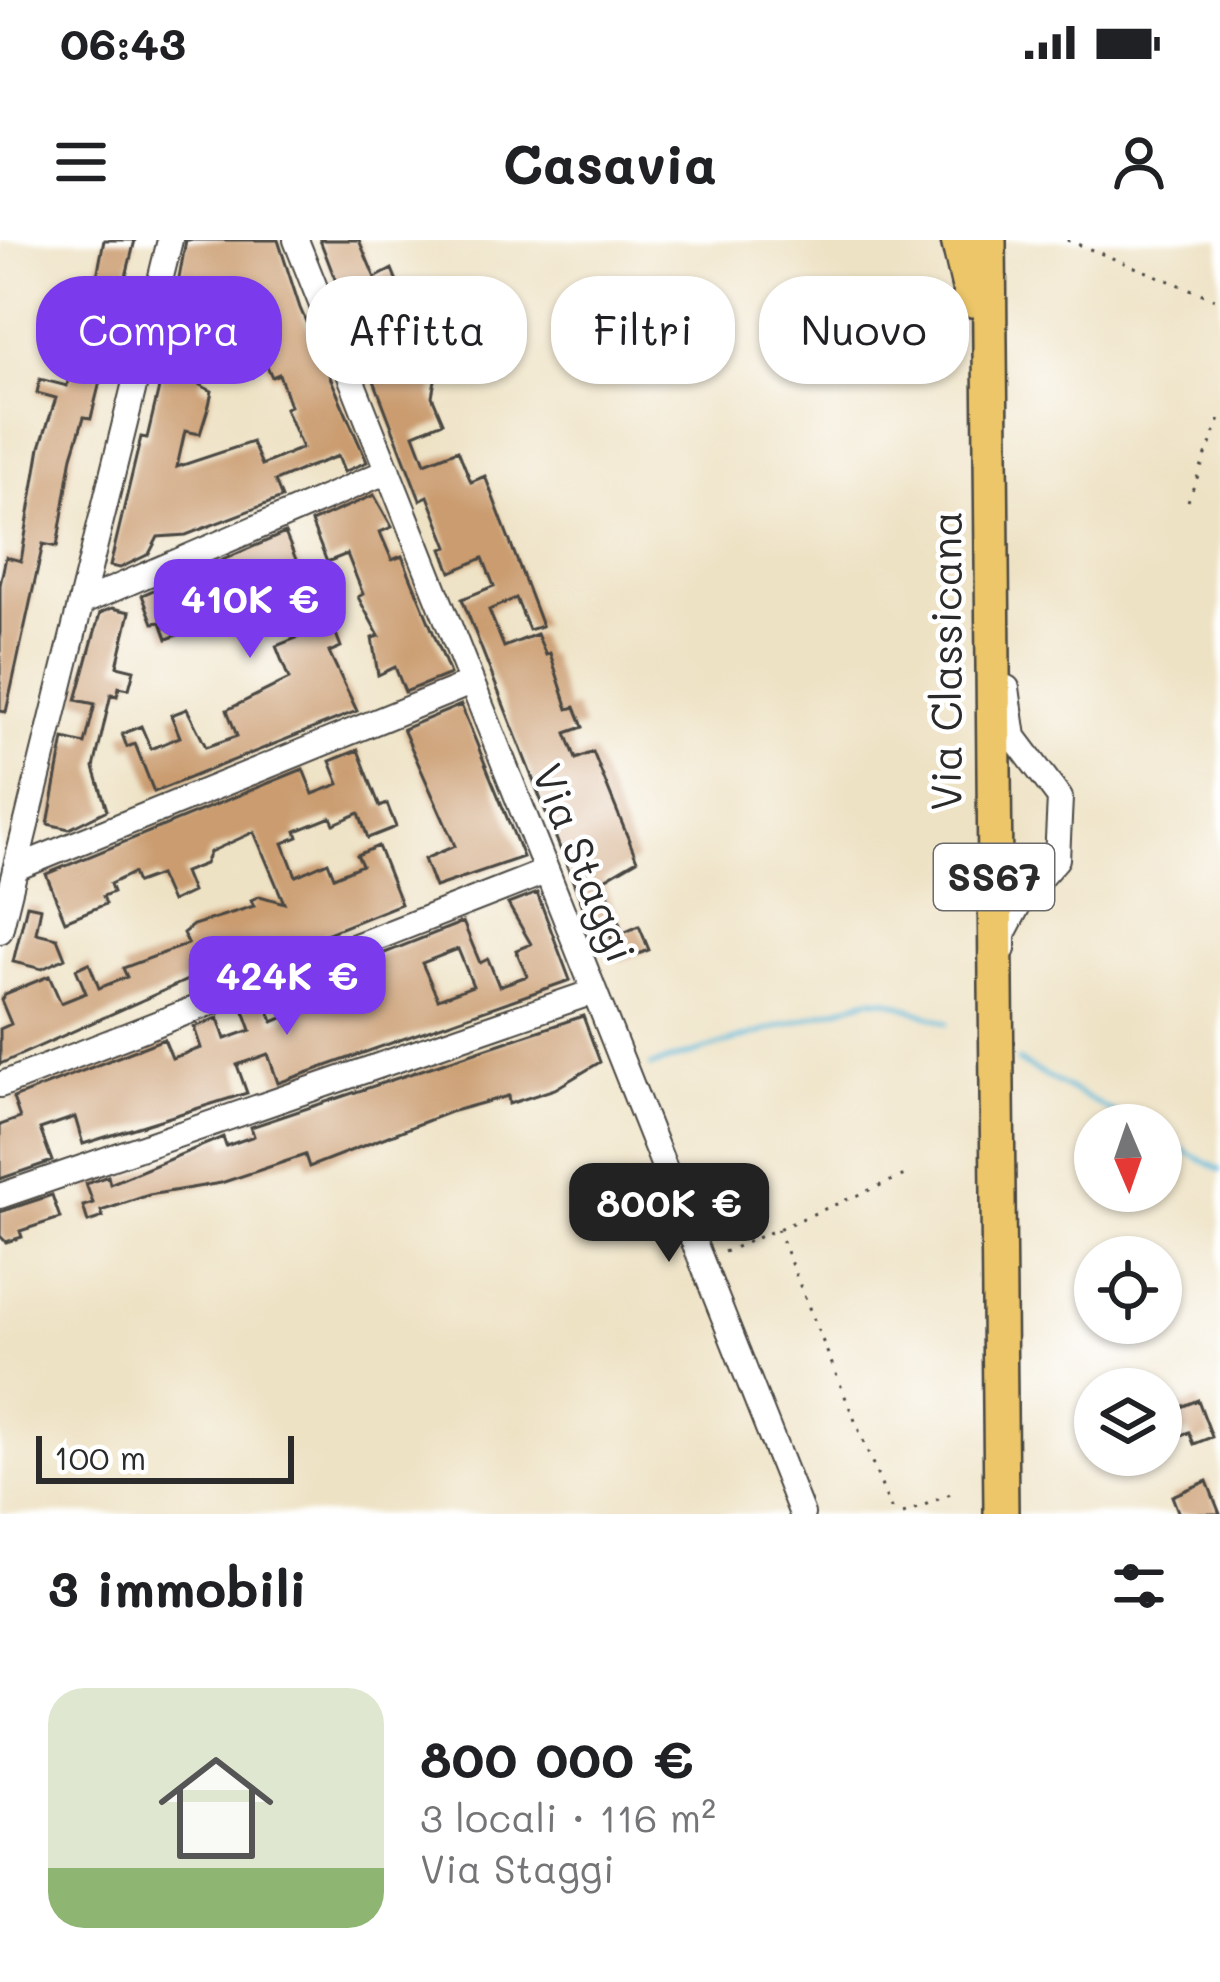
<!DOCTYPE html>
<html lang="it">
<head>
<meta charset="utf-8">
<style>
	:root { --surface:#fff; --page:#f2f2f2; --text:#202124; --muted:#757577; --line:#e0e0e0; --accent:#7c3aed }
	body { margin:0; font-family:Mali,sans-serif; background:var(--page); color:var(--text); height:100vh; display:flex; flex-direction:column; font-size:45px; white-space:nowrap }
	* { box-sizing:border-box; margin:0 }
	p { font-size:39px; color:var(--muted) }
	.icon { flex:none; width:66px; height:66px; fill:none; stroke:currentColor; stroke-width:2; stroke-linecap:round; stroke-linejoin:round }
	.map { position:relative; height:1274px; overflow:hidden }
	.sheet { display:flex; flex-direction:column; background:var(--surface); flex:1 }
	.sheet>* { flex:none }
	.banner { position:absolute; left:36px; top:36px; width:1149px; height:108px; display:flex; gap:24px }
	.needle { width:78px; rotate:178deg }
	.buttons { position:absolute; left:1074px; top:864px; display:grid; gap:24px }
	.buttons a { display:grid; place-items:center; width:108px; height:108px; border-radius:50%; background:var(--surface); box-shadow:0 3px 9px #0004; font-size:60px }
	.scale { position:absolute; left:36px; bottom:30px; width:258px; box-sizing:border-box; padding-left:12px; border:6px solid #2b2b2b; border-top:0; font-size:33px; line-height:42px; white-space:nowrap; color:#2b2b2b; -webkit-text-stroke:9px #fff; paint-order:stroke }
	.price { position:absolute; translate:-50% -102px; padding:0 27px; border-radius:24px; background:var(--accent); color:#fff; font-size:39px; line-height:78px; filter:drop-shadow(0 3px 6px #0008) }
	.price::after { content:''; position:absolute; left:50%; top:72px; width:36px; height:27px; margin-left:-18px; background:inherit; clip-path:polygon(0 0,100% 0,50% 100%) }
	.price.on { background:#222; color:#fff }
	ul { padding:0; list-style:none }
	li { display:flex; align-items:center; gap:36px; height:300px; padding:0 48px }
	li+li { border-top:3px solid var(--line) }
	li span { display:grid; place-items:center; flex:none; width:336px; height:240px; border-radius:36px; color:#555 }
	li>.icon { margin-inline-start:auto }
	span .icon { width:144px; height:144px; fill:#fffc; stroke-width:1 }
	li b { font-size:51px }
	h2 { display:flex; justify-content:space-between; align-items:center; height:144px; padding:0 48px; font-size:51px }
	.tag { padding:0 42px; border-radius:48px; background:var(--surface); box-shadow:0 3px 9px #0004; font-size:42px; line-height:108px }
	.tag.on { background:var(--accent); color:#fff }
	.status { display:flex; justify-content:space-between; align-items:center; height:84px; padding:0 60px; background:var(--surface); direction:ltr }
	.status svg { height:33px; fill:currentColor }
	header { display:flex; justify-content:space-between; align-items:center; height:156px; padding:0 48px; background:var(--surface); font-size:54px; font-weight:700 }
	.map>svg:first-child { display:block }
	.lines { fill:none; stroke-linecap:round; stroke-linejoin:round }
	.stream { stroke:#59b7d7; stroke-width:4.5 }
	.building { fill:#ca9c6f; fill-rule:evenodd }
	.minor-casing { stroke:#484642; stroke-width:28 }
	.highway-casing { stroke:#484642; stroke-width:38 }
	.path { stroke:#484642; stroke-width:3; stroke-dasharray:3 9; stroke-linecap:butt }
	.minor { stroke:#fff; stroke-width:24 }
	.highway { stroke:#ecc669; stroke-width:33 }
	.labels { text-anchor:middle; stroke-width:9; stroke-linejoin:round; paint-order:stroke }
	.shield { fill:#fff; stroke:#6b6b6b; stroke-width:3 }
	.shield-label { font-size:39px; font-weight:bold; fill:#2b2b2b }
	.street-label { font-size:42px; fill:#2b2b2b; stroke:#fff }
</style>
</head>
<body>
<div class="status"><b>06:43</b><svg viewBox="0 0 49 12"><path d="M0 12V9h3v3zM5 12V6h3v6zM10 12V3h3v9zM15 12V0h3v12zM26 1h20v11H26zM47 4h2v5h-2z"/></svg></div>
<header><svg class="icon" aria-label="menu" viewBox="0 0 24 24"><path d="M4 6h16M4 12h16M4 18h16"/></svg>Casavia<svg class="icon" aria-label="person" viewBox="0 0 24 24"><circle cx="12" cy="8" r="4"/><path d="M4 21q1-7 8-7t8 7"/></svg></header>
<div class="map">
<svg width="1220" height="1274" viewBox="0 0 1220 1274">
	<rect width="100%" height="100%" fill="#fff"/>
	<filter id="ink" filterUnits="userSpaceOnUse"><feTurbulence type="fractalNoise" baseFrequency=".00833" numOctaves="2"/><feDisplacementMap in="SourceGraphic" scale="24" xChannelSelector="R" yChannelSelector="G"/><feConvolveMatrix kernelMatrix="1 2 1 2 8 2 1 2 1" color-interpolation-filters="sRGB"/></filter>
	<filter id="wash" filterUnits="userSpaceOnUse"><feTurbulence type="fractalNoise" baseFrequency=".004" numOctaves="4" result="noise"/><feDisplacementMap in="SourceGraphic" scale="48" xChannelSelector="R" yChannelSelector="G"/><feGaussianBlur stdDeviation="2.7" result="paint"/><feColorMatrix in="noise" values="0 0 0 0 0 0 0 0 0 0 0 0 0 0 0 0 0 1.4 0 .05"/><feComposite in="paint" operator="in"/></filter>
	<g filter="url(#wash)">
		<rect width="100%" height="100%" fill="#eee2c4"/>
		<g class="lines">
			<path class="stream" d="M1018 821 1137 885
				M651 826 870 759 887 760 947 783
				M1161 898 1220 930"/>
		</g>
		<g id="blocks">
			<path class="building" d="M104 0H135L91 178 84 177 72 216 57 307 43 304 6 472 0 471V345L6 317 21 321 40 207 56 158 37 153 40 139 67 146 77 99 43 91 48 71 63 74 72 39 85 42 87 34 97 36Z
				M186 0H278L300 68 367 222 344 232 338 216 306 228 275 241 282 258 186 295 158 297 149 314 120 328 110 326 141 197 147 198 158 152ZM226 53 242 89 249 86 272 137 279 134 290 166 285 168 302 208 262 225 252 202 177 227 185 191 200 194 209 165 212 151 200 145Z
				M320 0H359L375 38 392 29 400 49 379 57 391 87 415 78 422 96 429 94 434 106 390 125 436 135 432 156 443 182 414 194 425 223 458 210 471 242 485 236 542 386 529 390 516 358 489 370 504 407 537 394 546 415 550 413 568 469 575 467 583 487 566 493 576 519 593 512 637 620 603 640 623 693 639 686 649 710 620 721 603 677 589 682 462 359 494 346 483 318 451 332 442 309 448 307 428 256 420 260Z
				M374 255 392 287 380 292 392 320 402 316 450 434 405 452 395 427 378 435 372 398 379 396 358 357 363 354 347 314 327 322 311 282Z
				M285 293 310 353 329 346 336 364 326 368 341 407 329 412 357 471 154 552 135 504 127 507 122 494 141 486 151 509 180 497 171 475 187 469 206 507 237 496 227 470 289 439 276 406 304 395 287 351 213 385 208 375 180 387 183 393 167 399 161 382 153 383 142 355Z
				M112 368 130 372 117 426 134 430 129 449 119 447 117 456 111 454 94 528 107 570 69 589 48 584 64 499 85 504 95 464 76 460 100 373Z
				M461 465 523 617 435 647 424 619 455 606 403 489Z
				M358 510 380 567 387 564 396 587 368 598 359 573 334 584 331 577 296 591 298 597 283 603 296 636 328 622 334 637 362 625 357 615 378 606 401 664 206 742 203 733 0 824V789L11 784 1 760 5 754 49 736 61 763 86 753 76 729 89 723 99 748 127 737 123 728 188 704 183 693 193 685 254 666 251 660 260 656 284 663 254 592 210 612 205 624 184 632 192 652 171 662 159 635 137 643 133 633 110 644 113 652 103 656 106 664 65 681 46 634 303 529 313 554 339 544 330 521Z
				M537 653 570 740 278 843 268 814 237 825 247 853 83 904 75 877 40 889 52 921 0 939V885L20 878 13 858 164 799 172 818 201 808 194 787 218 778 225 799 251 790 243 768 265 759 273 782 299 771 290 749 314 740 323 762 357 748 349 727 463 682 480 723 488 719 499 746 527 736 516 710 531 704 508 664ZM458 709 473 746 438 759 422 723Z
				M27 665 41 668 36 693 57 698 65 718 42 729 13 722Z
				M583 776 600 822 555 849 509 864 508 856 450 872 309 927 305 915 221 943 149 955 101 971 103 977 88 982 83 966 93 963 86 944 108 936 110 944 223 897 226 906 254 896 251 887Z
				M52 955 60 978 20 991 22 997 6 1002 0 996V972Z
				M1198 1160 1212 1197 1194 1204 1189 1192 1161 1203V1175Z
				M1207 1241 1220 1274H1179L1172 1256Z"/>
		</g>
	</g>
	<g filter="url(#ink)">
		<use href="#blocks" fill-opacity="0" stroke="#484642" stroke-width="3"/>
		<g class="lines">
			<g class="minor-casing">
				<path id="minor" d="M296 0 802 1274
					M81 363 388 231
					M16 628 471 443
					M0 691 170 0
					M1003 709V694L1022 658 1057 619 1060 558 1014 497 1007 448
					M0 845 545 632
					M0 956 593 752"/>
			</g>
			<g class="highway-casing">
				<path id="highway" d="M958 0 972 60
					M989 0 1001 1274"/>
			</g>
			<path class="path" d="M1067 0 1220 61
				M1188 261 1220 179
				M777 989 893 1274
				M724 1012 907 934
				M903 1274 953 1253"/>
			<use href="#minor" class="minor"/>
			<use href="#highway" class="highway"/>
		</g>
	</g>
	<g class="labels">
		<rect class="shield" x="934" y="604" width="120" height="66" rx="9"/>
		<g class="shield-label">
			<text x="994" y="651">SS67</text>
		</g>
		<g class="street-label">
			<text transform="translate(947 421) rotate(-90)" y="15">Via Classicana</text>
			<text transform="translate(584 623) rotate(68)" y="15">Via Staggi</text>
		</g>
	</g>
</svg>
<div class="buttons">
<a><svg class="needle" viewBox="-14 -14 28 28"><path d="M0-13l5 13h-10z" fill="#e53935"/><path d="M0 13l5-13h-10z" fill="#757577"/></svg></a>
<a><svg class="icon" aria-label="locate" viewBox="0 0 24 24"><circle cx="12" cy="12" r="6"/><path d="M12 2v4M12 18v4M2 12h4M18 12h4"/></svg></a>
<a><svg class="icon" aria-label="layers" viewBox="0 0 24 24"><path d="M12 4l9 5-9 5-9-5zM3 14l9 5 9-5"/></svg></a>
</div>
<div class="scale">100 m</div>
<b class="price" style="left:250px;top:421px">410K €</b>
<b class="price" style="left:287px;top:798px">424K €</b>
<b class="price on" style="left:669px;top:1025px">800K €</b>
<div class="banner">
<a class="tag on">Compra</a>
<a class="tag">Affitta</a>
<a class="tag">Filtri</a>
<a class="tag">Nuovo</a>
</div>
</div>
<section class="sheet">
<h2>3 immobili<svg class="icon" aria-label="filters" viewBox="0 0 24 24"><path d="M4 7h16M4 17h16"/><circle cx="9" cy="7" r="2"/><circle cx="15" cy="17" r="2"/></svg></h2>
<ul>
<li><span style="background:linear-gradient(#dfe7d0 75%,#8fb573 0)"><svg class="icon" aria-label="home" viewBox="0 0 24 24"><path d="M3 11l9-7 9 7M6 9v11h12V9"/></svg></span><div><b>800 000 €</b><p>3 locali · 116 m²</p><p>Via Staggi</p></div></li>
</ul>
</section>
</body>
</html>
